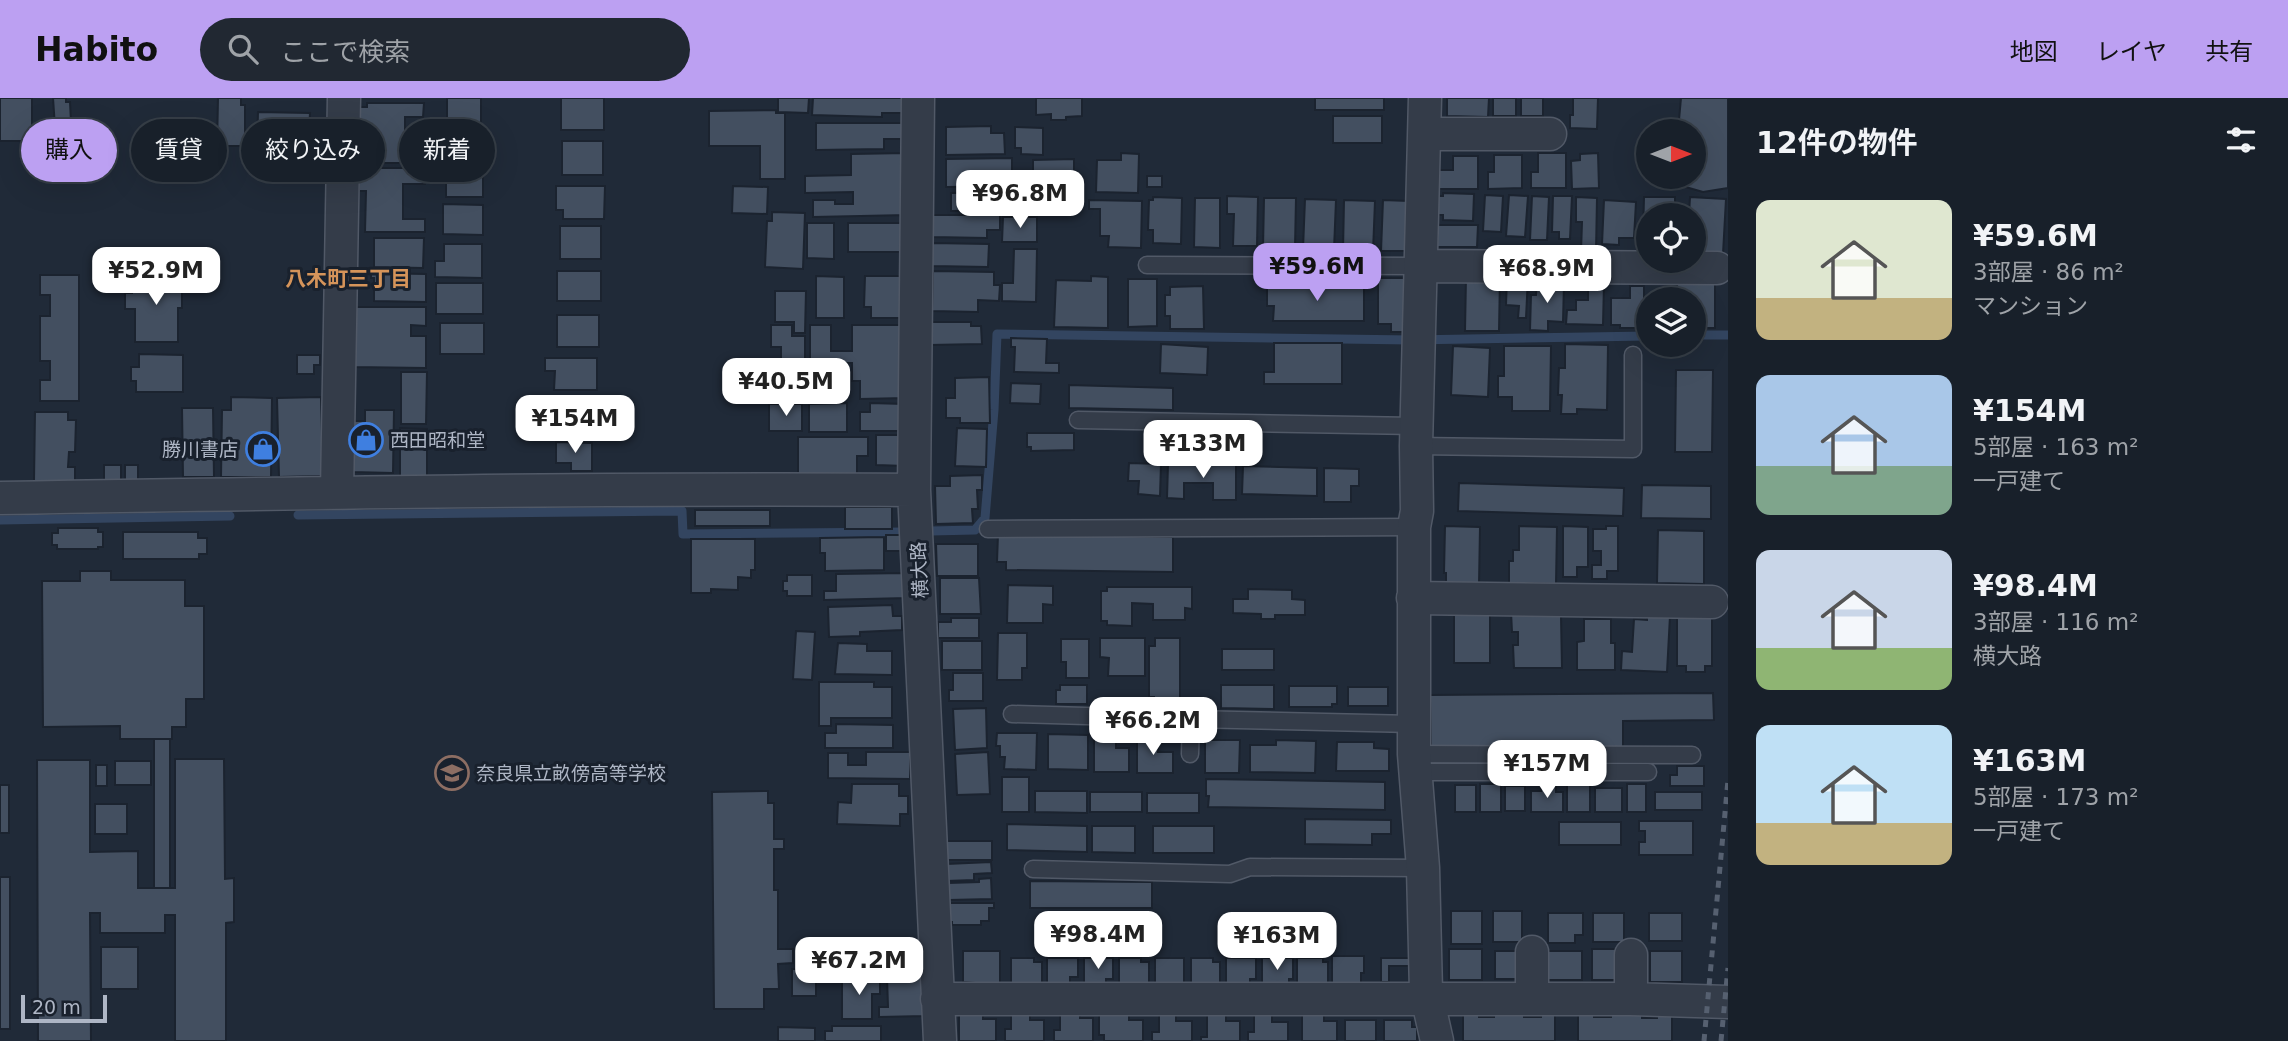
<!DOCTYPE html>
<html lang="ja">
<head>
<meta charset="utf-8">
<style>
	:root { --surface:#18202a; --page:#212832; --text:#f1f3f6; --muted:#9fa3a8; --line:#363e47; --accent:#bca0f2 }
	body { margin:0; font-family:"DejaVu Sans","Noto Sans JP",sans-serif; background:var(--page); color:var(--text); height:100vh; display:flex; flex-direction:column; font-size:26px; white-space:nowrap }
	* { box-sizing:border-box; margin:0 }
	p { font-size:23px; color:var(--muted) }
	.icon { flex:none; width:38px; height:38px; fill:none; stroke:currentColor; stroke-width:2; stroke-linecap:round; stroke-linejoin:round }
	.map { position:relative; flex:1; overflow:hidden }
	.side { display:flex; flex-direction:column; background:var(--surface); width:560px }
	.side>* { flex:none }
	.top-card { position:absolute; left:21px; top:21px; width:665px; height:63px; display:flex; gap:14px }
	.needle { width:46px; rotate:90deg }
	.buttons { position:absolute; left:1636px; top:21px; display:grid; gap:14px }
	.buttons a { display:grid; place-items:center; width:70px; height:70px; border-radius:50%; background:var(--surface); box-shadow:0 7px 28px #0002,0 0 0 2px var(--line); font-size:35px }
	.scale { position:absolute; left:21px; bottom:18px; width:86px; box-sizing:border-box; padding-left:7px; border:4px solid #aeb6c5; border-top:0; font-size:19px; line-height:24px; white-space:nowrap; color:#aeb6c5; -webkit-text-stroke:5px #19212d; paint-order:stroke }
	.price { position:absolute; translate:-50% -60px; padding:0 16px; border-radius:14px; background:#fff; color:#222; font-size:23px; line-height:46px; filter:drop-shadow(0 2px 4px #0008) }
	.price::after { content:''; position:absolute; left:50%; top:42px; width:21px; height:16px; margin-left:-10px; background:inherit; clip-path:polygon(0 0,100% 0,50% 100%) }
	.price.active { background:var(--accent); color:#111 }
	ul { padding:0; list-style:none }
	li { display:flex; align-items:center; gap:21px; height:175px; padding:0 28px }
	li span { display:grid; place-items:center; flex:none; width:196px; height:140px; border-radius:14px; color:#555 }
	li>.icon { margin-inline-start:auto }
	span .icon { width:84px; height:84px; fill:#fffc; stroke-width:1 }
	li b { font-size:30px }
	h2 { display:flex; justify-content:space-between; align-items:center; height:84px; padding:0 28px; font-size:30px }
	.chip { padding:0 24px; border-radius:32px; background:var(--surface); box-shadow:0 7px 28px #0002,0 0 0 2px var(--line); font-size:24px; line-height:63px }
	.chip.active { background:var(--accent); color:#111 }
	header { display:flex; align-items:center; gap:42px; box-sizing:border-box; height:98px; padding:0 35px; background:var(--accent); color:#111 }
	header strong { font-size:33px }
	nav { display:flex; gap:38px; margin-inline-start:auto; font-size:24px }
	.search { width:490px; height:63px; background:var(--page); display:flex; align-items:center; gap:18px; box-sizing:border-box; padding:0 24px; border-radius:38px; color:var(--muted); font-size:26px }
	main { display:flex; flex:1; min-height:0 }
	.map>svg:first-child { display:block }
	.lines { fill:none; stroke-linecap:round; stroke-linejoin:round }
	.stream { stroke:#334560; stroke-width:9 }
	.building { fill:#434f60; stroke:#1b232f; stroke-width:2 }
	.lane-casing { stroke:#515967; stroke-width:19 }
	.street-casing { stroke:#515967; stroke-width:35 }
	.lane { stroke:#343c49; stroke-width:16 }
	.street { stroke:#343c49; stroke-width:32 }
	.rail { stroke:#566070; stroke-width:5; stroke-dasharray:7 7; stroke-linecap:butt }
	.labels { text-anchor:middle; stroke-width:6; stroke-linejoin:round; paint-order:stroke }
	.poi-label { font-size:19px; fill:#aeb6c5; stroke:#19212d; text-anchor:start }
	.street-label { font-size:19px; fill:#aeb6c5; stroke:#19212d }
	.neighbourhood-label { font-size:21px; font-weight:bold; fill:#d5945a; stroke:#19212d }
</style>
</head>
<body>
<header>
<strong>Habito</strong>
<div class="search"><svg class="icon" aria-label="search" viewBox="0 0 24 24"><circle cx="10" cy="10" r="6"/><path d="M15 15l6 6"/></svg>ここで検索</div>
<nav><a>地図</a><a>レイヤ</a><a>共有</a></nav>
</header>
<main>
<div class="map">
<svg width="1728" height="943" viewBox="0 0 1728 943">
	<rect width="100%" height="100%" fill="#202a38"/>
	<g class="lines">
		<path class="stream" d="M1694 237H1728
			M298 417 682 413 683 436 905 434
			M0 422 230 418
			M931 433 975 432 985 420 994 312 997 236 1411 242 1648 238"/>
	</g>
	<path class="building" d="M0 0H32V43H0Z
		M53 0H66V4H70L71 24H66L68 43 56 44Z
		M218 0H241V7H245V48H217Z
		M447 0H481V26H447Z
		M561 0H604V32H561Z
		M778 0H809L808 15 778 14Z
		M813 0H906V15H882V19L812 17Z
		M1036 0H1082V18L1066 19V22H1051V16L1036 17Z
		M1315 0H1384V12H1315Z
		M1447 0H1489L1488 19 1447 18Z
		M1493 0H1516V18H1493Z
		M1521 0H1543V18H1521Z
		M1573 0H1598L1597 31 1570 30V17H1573Z
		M1681 0H1728V90L1703 94 1682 88 1673 82V79H1694V33H1678Z
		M367 5H424L423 19H405V53H424V65H371V53H359L353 27H360V9H367Z
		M776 12V15H785V81H760V48H709V13Z
		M258 14 310 15 309 32H302V50L257 49Z
		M1333 18H1382V45H1333Z
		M816 25H907V41H884V51L816 52Z
		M72 26H96L95 42H72Z
		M991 28V35H1004L1005 56 946 57V29Z
		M1015 29 1043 30V57L1021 56V50H1015Z
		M446 34H483V61H446Z
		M562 43H603V77H562Z
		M907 55 908 117 813 119V102H835V106H853V94L805 95V78L851 77V56Z
		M1121 55 1139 56 1138 95 1096 94 1097 62H1121Z
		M1538 55H1566V90H1531V74H1538Z
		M1598 55 1599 90 1572 91 1571 63 1580 62V56Z
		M1494 57H1522V90L1488 91V74H1494Z
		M1453 58H1478V91H1438V72H1453Z
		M1012 60V75H1029V88L946 89V61Z
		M1074 61V74H1070L1071 88H1033V62Z
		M367 70H425V86H403V121H425V134H365L366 93H359V76H367Z
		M446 70H483V99H446Z
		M1147 78H1162V89H1147Z
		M556 88H605L604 121H563V112H556Z
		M733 88 768 89 767 116 732 115Z
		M1043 94V105L1009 106V112L951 113V95Z
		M1443 95 1474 96 1473 123 1443 122V117H1437V98H1443Z
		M1485 97 1503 98 1501 134 1483 133Z
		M1509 97 1528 98 1525 139 1506 138Z
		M1227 98 1258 99 1257 148H1233L1234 116H1227Z
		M1532 98 1549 99 1547 142H1530Z
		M1553 98H1572L1570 141H1559V134H1552Z
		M1153 99 1182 100 1181 146 1153 145V132H1148L1149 102H1153Z
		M1576 99 1597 100 1596 154H1581L1582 124H1576Z
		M1644 99H1675V117H1648V137H1643Z
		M1690 99 1726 101 1723 156 1703 155V149H1694V117H1689Z
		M1195 100H1220V150L1194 149Z
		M1264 100H1296L1295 150H1263Z
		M1305 101 1336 102 1334 152 1303 151Z
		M1089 102 1142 103 1141 150 1108 149 1109 138H1100V111H1089Z
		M1344 102 1375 103 1373 154 1343 153Z
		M1383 102 1409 103 1407 153H1381Z
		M1604 102 1636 104 1634 140H1619V147L1602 146Z
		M443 106 483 107V137L443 136Z
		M772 114 805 115 803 171 765 169 767 123H772Z
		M931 117H1000V132H987V140L931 139Z
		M1003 119H1037V144H1002Z
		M807 125H834V161L807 160Z
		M848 125H907V154H848Z
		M1438 127H1478L1477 149H1437Z
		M560 128H601V161H560Z
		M374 140H424L423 170 374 169Z
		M932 145 989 146 988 169 932 168Z
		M444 146H482V180L435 179V163H444Z
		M1014 151H1037L1036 204 1002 203V185H1013Z
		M557 173H601V203H557Z
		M933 173 994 174V187H1000L999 203 978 202V214L932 213Z
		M371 175 426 176V204L374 203V180H371Z
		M132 176H182V210H178V244H135V211H125V195H132Z
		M40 177H79V303H40V282H50V263H40V218H50V197H40Z
		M816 178 844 179V220H816Z
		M865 178H907V220H871V209H864Z
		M1091 178 1108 179V230L1054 229 1056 182 1091 183Z
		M1466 178 1500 179 1499 233H1465Z
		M1507 178 1528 179 1526 220H1518L1519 208 1506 207Z
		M1378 180H1408V234H1391V226H1378Z
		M1128 181H1157V228L1128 229Z
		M1677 181H1715V230H1694V201H1677Z
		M1537 183 1564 185 1563 224 1548 223V233L1530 232 1531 197H1536Z
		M436 185H483V216H436Z
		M1588 185H1604L1603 227 1566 226 1567 212H1576V202H1588Z
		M1267 187H1364V223H1273L1274 208H1267Z
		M1203 188 1204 231H1170V218H1165V197H1170V189Z
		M1630 188H1644V230H1620V227H1611V200H1630Z
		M775 193H806L805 235H794V224H775Z
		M353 209H426V228L411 227V238H426V270L352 269Z
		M557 217H599V249H557Z
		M929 224H971V228H981L982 246 929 247Z
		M440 225H484V256H440Z
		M771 227H792V238H805V304H781V249H771Z
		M810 227H831V253H852V227H906V300L860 301V283H852V265H832V273H810Z
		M1011 240 1047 241 1046 265H1059V275L1014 274 1015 249H1011Z
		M1274 245H1342V286H1264V274H1274Z
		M1161 246 1208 249 1207 277 1160 275Z
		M1565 246 1608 247 1607 312 1577 311V316H1561L1562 297H1558L1559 270H1565Z
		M1453 248 1490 250 1488 299 1451 297Z
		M1504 248H1551L1550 313H1512V299H1498V278H1504Z
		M139 256 183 257V294H136V283H131V269H139Z
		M297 257H320V267H314V276H297Z
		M545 260H597V292H554L555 273H545Z
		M1676 272H1713L1712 354H1675Z
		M401 274H427L426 326H401Z
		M989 279 990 325H960V320H946V300H955V280Z
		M1011 285 1041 286 1040 306 1010 305Z
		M1069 287 1173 290V312L1069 310Z
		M231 299 272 300 271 379H221L222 312H231Z
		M321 299 323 378 279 379 277 300Z
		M562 301H593V335H562Z
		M847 305V334H809V306Z
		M870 305 905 306V333H860V314H870Z
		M769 306H802V333H769Z
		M182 310H213L214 379H183Z
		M365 312H394L393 375 351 374 352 323H365Z
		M35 314H68V322H76L75 354H69L68 369H75V384L34 383Z
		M400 330 427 331V381H400Z
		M957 330 987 331 986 369 955 368Z
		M1027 335H1074V352L1031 353V349H1027Z
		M876 337H906L905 368 876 367Z
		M798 339H868V358H857V377H798Z
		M556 344 592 345V373H571V365H556Z
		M1129 365 1161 366 1160 398 1138 396 1139 383H1128Z
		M1168 366 1236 367V402H1213V385H1184V401L1167 400Z
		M104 367H121V383H104Z
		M125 367H138V383H125Z
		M1243 368 1317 370V398L1242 396Z
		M1324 370 1359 371V388H1351V404H1324Z
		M982 377V392H977L978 411H972L973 425 936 426 935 388H950V378Z
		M1459 385 1624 390 1623 418 1458 413Z
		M1642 387 1711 388V421L1641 420Z
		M845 409H892V431H845Z
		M695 412H770V428H695Z
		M1445 428 1480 429 1479 487 1446 485V475H1444Z
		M1519 428 1557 429 1556 486 1509 485V463H1513V452H1519Z
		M1563 428 1588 429V469H1577V479H1563Z
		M1606 428H1618V473H1607V481H1592V467H1601V453H1593V431H1606Z
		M58 430H98V434H103V449H98V451H57V447H52V435H58Z
		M1658 432 1704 433V486L1657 485Z
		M123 434H198V440H207V456H199V461H123Z
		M998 436 1173 439V474L1006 472V464H997Z
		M886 437H905V453H886Z
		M884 439V472L825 473V455H820V440Z
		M691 441H755V472H751V480L738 479V492L711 491V495H691Z
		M936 446H978V478H937Z
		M80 473H111V482H185V508H204V601H186V629H172V641H120V628L43 629 42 483H80Z
		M907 475 908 500 824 502V493H836V476Z
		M787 477H812V498H787V493H783V483H787Z
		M940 480H979L981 516H940Z
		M1008 487 1053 488V507L1043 506V525H1007Z
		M1107 489H1192V511L1185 510V522H1153V506L1132 505V528L1107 527V523H1101V493H1107Z
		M1248 491 1292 492V501L1305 502V517H1275V521H1261V516L1233 515V501H1248Z
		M892 507 893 518H902V532L860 534V538L829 539 828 509Z
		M1511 514H1527V518H1561L1562 570H1514L1513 547H1518V534H1512Z
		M1454 516 1490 517V565H1454Z
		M1647 517 1670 518 1667 574 1621 572 1622 553 1632 554 1634 521 1647 522Z
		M1677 519H1712V568H1705V574H1686V568H1677Z
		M951 520H979V540H938V524H951Z
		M1584 521H1611V545H1615V572H1577V544L1584 543Z
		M796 533 815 534 812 582 793 581Z
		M998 535H1027V570H1022V582H997Z
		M1100 540H1145V578H1108L1109 560 1100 559Z
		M1155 540H1180V604H1154V599H1149V548H1155Z
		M1061 541H1089V580H1066V564H1061Z
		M942 543H982V572H942Z
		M838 545 867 546V553H892V577L835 576Z
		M1222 551H1274V572H1222Z
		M953 575H983V603H949V592H953Z
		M819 584H874V589H892V620H831V628H819Z
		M1060 587H1087V606H1056V592H1060Z
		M1221 587H1274V611L1221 610Z
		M1289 588H1337V606H1332V609H1289Z
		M1348 589H1388V608H1348Z
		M1713 595 1714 622 1623 623V650L1431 651 1430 597Z
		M986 610 987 650 955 652 953 611Z
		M836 626 893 627V650H825V635H836Z
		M997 635H1037L1036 672 1004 671 1005 659H1000V648H996Z
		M1048 636 1088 637V672L1048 671Z
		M1094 639H1116V650H1129V674H1094Z
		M1137 639H1159L1158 654H1173V675H1137Z
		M154 641H170V790H154Z
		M1205 642H1240L1239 675H1205Z
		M1276 642 1316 643 1315 675 1250 674V647H1276Z
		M1337 644H1374V650L1389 651V673H1336Z
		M866 654H910V681L828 680V655H848V667H866Z
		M988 654 990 696 957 697 955 656Z
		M175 661H224L225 781 234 780V824L226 825V943H175V817H165V835H100V815H90L91 943H38L37 662H90V754L138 753V790H175Z
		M115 663H151V687H115Z
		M96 667H107V688H96Z
		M1677 668H1704V688H1670V677H1677Z
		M1002 679H1029V714H1002Z
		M1206 681 1385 684V712L1208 709 1209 698H1206Z
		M852 686H899V698H908V716H900V728L837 726 838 704 851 705Z
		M1480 686H1501V714H1480Z
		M1541 686H1556V694H1563V714H1531V693H1541Z
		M1567 686H1590V714H1567Z
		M1627 686H1646V714H1627Z
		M0 687H9V735H0Z
		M1455 687H1476V714H1455Z
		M1505 688H1525V713H1505Z
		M1595 690H1622V714H1595Z
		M768 693V705H774V741H784V751H774V792H778V851H793V865L778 866 779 891H764V911H714L712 694Z
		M1035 693H1087V715L1035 714Z
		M1090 694H1142V714H1090Z
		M1655 694H1702V712H1655Z
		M1147 695H1199V715H1147Z
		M95 706H127V736H95Z
		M1305 721 1391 722V736H1372V747L1305 746Z
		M1639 723H1693V757H1639V744H1645V733H1639Z
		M1559 724H1621V747H1559Z
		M1007 726 1087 728V754L1007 752Z
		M1092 728H1135V755L1092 754Z
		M1153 728H1214V755H1153Z
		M946 743H992V762H946Z
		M991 764 992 775 974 776V782L946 783V766Z
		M0 779H10V931H0Z
		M991 780 992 801 949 802 948 785 979 784V781Z
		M1030 783 1152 784V810H1030Z
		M948 805H994V810H989V823H981V827H952V824H949Z
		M1451 813H1482V846H1451Z
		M1493 813H1522V844H1493Z
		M1548 815H1583V837H1575V845H1548Z
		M1593 815H1624V844H1593Z
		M1649 815H1682V843H1649Z
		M1056 820H1114V837L1089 838V850H1056Z
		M101 849H138V891H101Z
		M1449 851H1482V882H1449Z
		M1592 851H1623V882H1592Z
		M963 853H1000V887L963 884Z
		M1495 853H1522V881H1495Z
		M1548 853H1582V882H1548Z
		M1650 853H1682V884H1650Z
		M1332 858H1364V875H1361V886H1332Z
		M1011 860H1034V864H1042V887H1011Z
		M1047 860H1078V879H1070V887H1047Z
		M1084 860H1113V881H1106V887H1084Z
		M1119 860H1141V864H1149V887H1119Z
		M1155 860H1184V889H1155Z
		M1191 860H1213V864H1220V887H1191Z
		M1226 860H1256V881H1250V887H1226Z
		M1262 860H1293V881H1289V889H1262Z
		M1297 860H1323V864H1328V887H1297Z
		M1381 860H1412V868H1389V884H1381Z
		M792 871H816V898H792Z
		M842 879H880V896H872V921H842Z
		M887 879H924L925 918 879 919V909H888Z
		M1463 912H1479V919H1494V912H1524V919H1541V912H1555V943H1463Z
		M1578 913H1594V919H1611V913H1642V920H1657V913H1672V943H1578Z
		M959 915H983V921H996V943H959Z
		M1099 915H1129V922H1143V943H1104V937H1099Z
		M1011 916H1030V922H1044V943H1005V931H1011Z
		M1060 916H1080V920H1093V943H1054V932H1060Z
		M1159 917H1176V923H1192V943H1152V934H1159Z
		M1207 917H1226V923H1240V943H1201V939H1207Z
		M1254 917H1272V924H1288V943H1248V934H1254Z
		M1302 917H1324V923H1337V943H1302Z
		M1345 922H1376V943H1345Z
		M1384 922H1412V929H1417V943H1384Z
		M832 928H881V943H825V933H832Z
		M778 929 815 930V943H778Z"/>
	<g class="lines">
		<g class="lane-casing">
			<path id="lane" d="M1147 167 1421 168
				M1078 322 1416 328
				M1416 348 1633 351V257
				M988 431 1414 429
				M1012 616 1191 621
				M1190 656 1191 621 1413 626
				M1414 656 1692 657
				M1416 674H1648
				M1033 771 1230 776 1250 769 1423 770"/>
		</g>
		<g class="street-casing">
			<path id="street" d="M918 0 914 392 940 943
				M1425 0 1416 348 1417 413 1414 429V656L1423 770 1426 894 1437 943
				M1425 36H1550
				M1421 168 1717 170
				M337 394 344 0
				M0 400C305 395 610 390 914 392
				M1413 500 1712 504
				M1532 854V901
				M937 901H1631L1728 904
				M1631 901V857"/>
		</g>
		<use href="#lane" class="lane"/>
		<use href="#street" class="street"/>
		<path class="rail" d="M1704 943 1728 682
			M1721 943 1728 870"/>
	</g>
	<defs>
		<g id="shop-ring" transform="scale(1.75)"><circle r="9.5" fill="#19212d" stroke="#3f7fe0" stroke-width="1.5"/><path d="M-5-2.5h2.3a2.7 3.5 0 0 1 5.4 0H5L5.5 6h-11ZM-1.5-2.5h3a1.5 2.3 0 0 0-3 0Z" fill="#3f7fe0"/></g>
		<g id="school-ring" transform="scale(1.75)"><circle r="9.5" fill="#19212d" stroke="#8d6e63" stroke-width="1.5"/><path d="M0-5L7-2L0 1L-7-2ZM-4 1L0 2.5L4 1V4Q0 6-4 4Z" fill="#8d6e63"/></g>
	</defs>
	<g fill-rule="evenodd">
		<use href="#shop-ring" x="366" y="342"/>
		<use href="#shop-ring" x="263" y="351"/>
		<use href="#school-ring" x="452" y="675"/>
	</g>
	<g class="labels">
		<g class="poi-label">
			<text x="390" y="349">西田昭和堂</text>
			<text x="238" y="358" text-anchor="end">勝川書店</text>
			<text x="476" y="682">奈良県立畝傍高等学校</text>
		</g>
		<g class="street-label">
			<text transform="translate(919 472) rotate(-93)" y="7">横大路</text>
		</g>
		<g class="neighbourhood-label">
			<text x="348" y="188">八木町三丁目</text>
		</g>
	</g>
</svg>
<div class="buttons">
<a><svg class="needle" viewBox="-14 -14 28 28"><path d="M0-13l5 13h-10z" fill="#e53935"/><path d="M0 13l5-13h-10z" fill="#9fa3a8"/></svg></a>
<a><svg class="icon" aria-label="locate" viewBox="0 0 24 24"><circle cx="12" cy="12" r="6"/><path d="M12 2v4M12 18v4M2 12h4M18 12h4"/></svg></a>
<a><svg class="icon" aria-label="layers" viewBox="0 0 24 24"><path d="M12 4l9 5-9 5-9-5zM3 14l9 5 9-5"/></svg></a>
</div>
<div class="scale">20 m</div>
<b class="price" style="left:1020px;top:132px">¥96.8M</b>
<b class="price active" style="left:1317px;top:205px">¥59.6M</b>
<b class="price" style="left:1547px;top:207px">¥68.9M</b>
<b class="price" style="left:156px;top:209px">¥52.9M</b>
<b class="price" style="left:786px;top:320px">¥40.5M</b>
<b class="price" style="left:575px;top:357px">¥154M</b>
<b class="price" style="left:1203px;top:382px">¥133M</b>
<b class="price" style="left:1153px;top:659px">¥66.2M</b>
<b class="price" style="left:1547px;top:702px">¥157M</b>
<b class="price" style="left:1098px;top:873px">¥98.4M</b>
<b class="price" style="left:1277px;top:874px">¥163M</b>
<b class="price" style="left:859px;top:899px">¥67.2M</b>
<div class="top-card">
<a class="chip active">購入</a>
<a class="chip">賃貸</a>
<a class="chip">絞り込み</a>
<a class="chip">新着</a>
</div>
</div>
<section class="side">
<h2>12件の物件<svg class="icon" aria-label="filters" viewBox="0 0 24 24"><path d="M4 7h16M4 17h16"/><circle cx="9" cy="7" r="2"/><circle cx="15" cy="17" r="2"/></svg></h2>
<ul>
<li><span style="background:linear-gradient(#dfe7d0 70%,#c2b280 0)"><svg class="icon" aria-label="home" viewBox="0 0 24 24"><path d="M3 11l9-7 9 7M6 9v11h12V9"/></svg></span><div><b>¥59.6M</b><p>3部屋 · 86 m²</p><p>マンション</p></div></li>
<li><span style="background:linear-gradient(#a9c7e8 65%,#7fa58c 0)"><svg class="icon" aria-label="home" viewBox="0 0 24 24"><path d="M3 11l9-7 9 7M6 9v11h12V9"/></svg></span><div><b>¥154M</b><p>5部屋 · 163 m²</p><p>一戸建て</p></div></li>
<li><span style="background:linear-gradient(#c9d6e8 70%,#8fb573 0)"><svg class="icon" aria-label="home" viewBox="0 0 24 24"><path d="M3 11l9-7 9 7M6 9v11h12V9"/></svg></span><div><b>¥98.4M</b><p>3部屋 · 116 m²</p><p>横大路</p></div></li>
<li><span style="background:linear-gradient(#bfe0f5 70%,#c2b280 0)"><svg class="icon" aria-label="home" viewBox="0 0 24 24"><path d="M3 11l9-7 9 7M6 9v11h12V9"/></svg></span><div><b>¥163M</b><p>5部屋 · 173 m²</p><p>一戸建て</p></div></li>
</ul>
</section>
</main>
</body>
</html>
